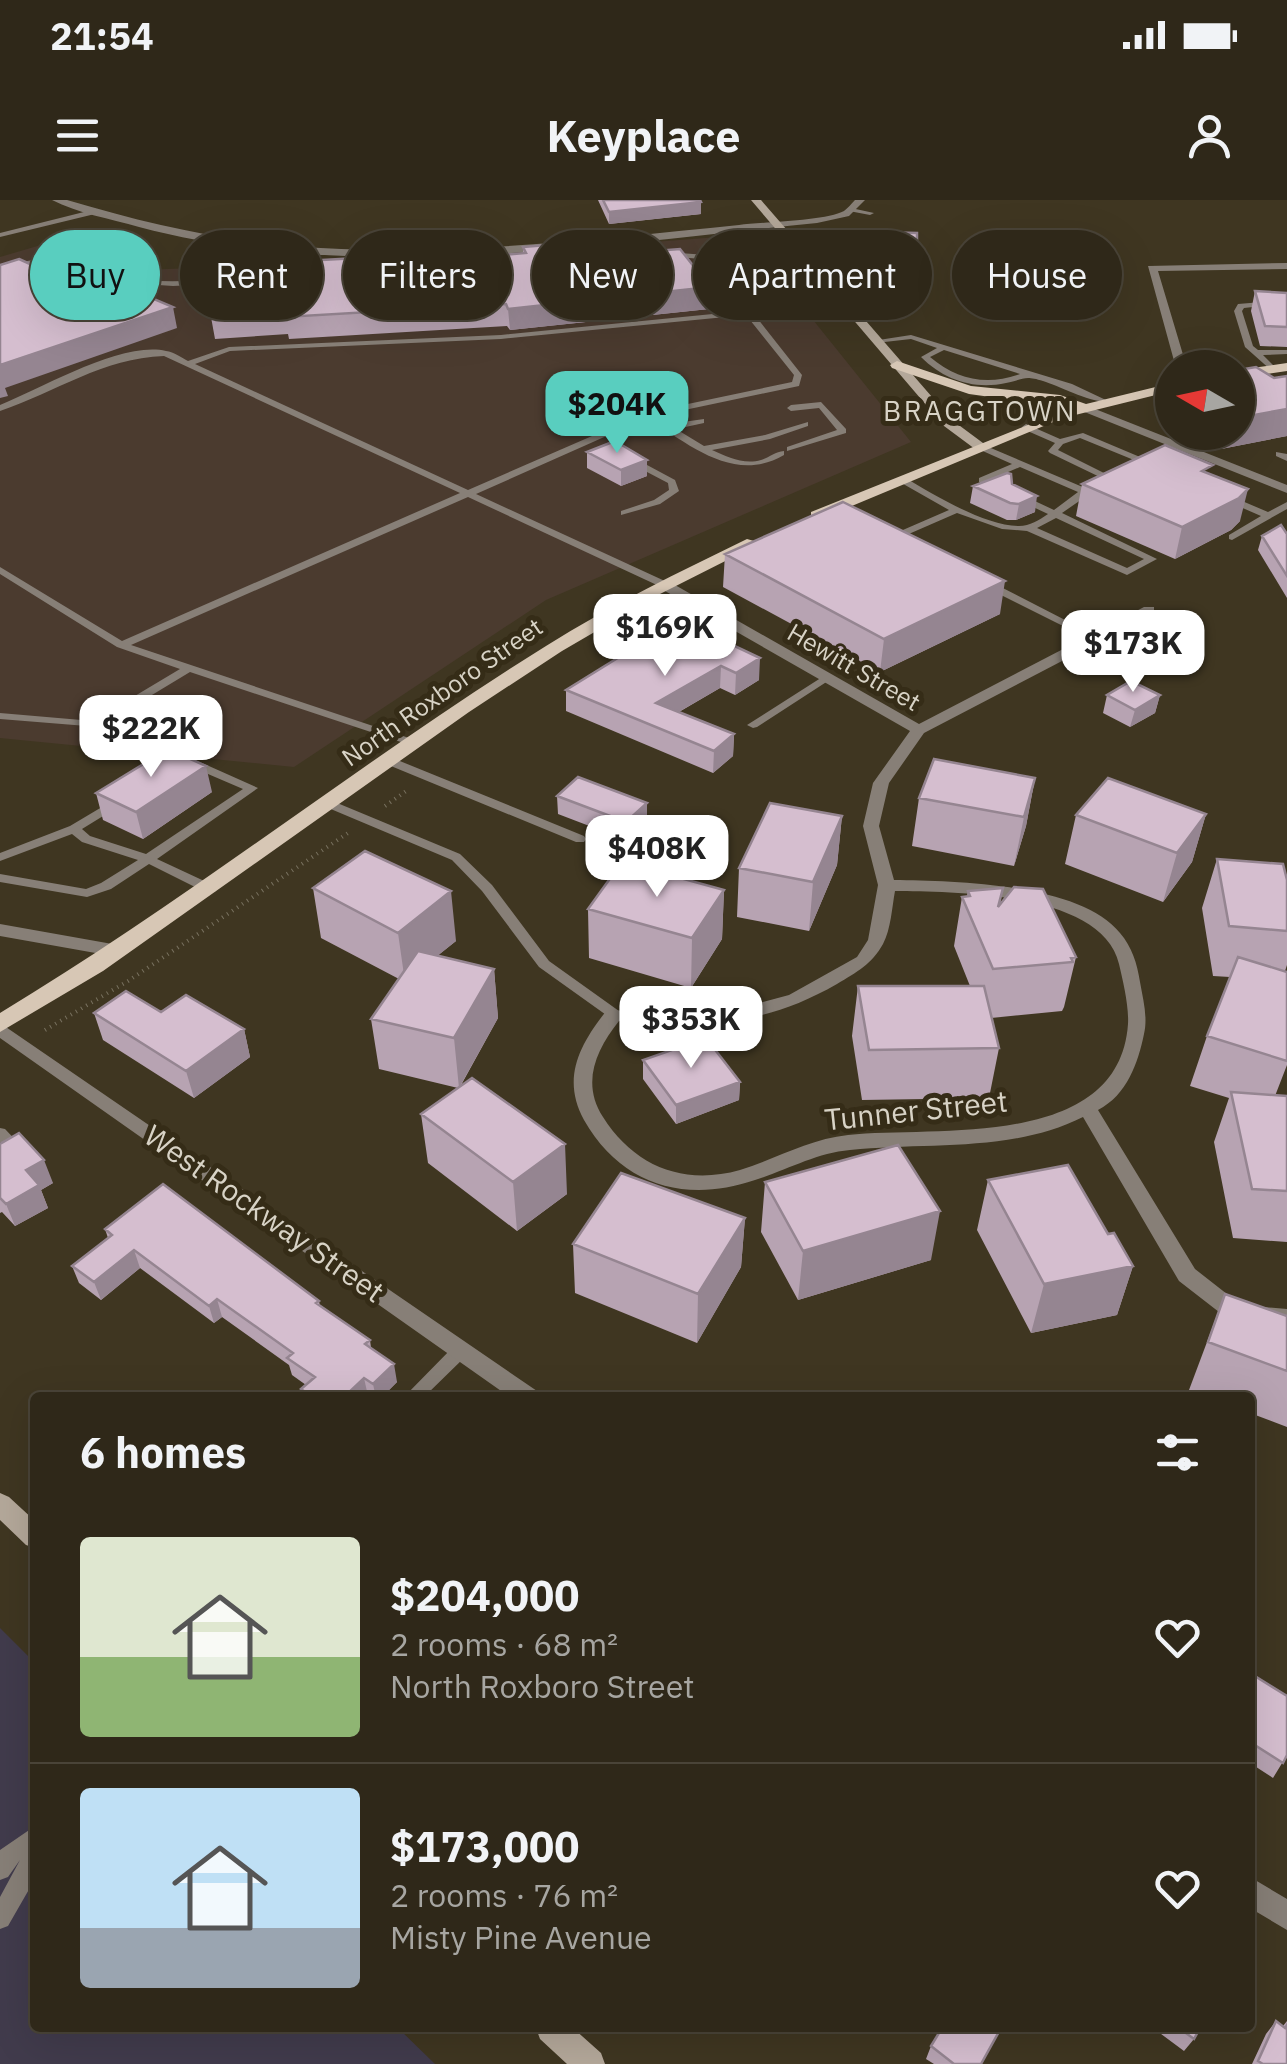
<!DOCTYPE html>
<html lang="en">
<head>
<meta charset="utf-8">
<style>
	:root { --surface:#2f2819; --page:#373022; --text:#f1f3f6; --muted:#a7a6a2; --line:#4a4438; --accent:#59cebf }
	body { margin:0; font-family:"IBM Plex Sans",sans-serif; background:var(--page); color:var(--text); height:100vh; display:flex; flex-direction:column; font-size:38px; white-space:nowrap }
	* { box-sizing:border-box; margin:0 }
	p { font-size:32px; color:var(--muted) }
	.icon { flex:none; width:55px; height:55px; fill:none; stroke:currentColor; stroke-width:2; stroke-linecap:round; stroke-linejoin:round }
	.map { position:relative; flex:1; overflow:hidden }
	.panel { position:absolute; left:30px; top:1192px; width:1225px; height:640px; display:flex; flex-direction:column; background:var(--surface); border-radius:10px; box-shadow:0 10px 40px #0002,0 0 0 2px var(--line) }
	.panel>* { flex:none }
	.guide { position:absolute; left:30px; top:30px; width:1228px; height:90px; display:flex; gap:20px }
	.needle { width:65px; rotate:279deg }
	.buttons { position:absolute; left:1155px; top:150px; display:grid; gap:20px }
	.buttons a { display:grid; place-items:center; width:100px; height:100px; border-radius:50%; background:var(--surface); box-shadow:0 10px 40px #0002,0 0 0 2px var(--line); font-size:50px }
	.price { position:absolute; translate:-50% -85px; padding:0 22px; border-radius:20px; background:#fff; color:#222; font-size:32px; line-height:65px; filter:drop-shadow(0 2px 5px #0008) }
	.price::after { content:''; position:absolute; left:50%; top:60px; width:30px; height:22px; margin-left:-15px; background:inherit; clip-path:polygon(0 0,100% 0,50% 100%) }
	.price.on { background:var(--accent); color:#111 }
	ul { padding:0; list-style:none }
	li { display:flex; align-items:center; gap:30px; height:250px; padding:0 50px }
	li+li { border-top:2px solid var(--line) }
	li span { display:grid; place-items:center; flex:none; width:280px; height:200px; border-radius:10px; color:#555 }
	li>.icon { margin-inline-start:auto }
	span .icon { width:120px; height:120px; fill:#fffc; stroke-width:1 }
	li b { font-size:42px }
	h2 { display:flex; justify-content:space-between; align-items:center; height:120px; padding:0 50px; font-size:42px }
	.chip { padding:0 35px; border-radius:45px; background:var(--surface); box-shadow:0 10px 40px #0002,0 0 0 2px var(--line); font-size:35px; line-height:90px }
	.chip.on { background:var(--accent); color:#111 }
	.status { display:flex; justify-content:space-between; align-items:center; height:70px; padding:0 50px; background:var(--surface); direction:ltr }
	.status svg { height:28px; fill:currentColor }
	header { display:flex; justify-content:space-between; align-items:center; height:130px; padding:0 50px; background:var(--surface); font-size:45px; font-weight:700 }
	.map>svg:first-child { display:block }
	.commercial { fill:#4b3b2f }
	.medical { fill:#413b4c }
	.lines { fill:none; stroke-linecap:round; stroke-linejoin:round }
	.path { stroke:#78715f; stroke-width:4; stroke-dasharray:1 5; stroke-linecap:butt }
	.lane { fill:#877f77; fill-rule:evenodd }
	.street { fill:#877f77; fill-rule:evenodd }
	.secondary { fill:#b4a89a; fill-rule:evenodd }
	.primary { fill:#d7c7b5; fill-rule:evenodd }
	.wall { fill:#b7a3b2 }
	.shaded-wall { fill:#958591 }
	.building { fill:#d5becf; stroke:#958591; stroke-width:2.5 }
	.labels { text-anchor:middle; stroke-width:10; stroke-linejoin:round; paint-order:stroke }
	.far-street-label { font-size:25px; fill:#d8d3c6; stroke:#352c17 }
	.far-neighbourhood-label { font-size:28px; letter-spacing:2.5px; fill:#d8d3c6; stroke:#352c17 }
	.street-label { font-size:30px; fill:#d8d3c6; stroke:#352c17 }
</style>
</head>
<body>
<div class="status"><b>21:54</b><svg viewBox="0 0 49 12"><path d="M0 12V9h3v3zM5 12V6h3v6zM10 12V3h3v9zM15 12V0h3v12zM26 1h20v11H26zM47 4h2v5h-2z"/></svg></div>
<header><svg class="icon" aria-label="menu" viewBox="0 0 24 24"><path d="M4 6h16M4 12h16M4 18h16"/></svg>Keyplace<svg class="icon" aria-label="person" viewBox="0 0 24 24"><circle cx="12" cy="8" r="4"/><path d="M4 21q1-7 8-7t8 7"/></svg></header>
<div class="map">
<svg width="1287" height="1864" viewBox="0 0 1287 1864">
	<rect width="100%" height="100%" fill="#3f3621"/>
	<path class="commercial" d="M745 35 911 242 546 400 294 567 0 538V57L58 40 143 70 442 58Z"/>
	<path class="medical" d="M0 1428 35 1463V1828H398L435 1864H0Z"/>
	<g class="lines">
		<path class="path" d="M385 606 409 589
			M45 830 128 781 348 633"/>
		<path class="lane" d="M851 8 874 13 870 15 849 11Z
			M96 9 99 13 0 37V33Z
			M638 50 707 55 750 110 843 101 847 103 754 114 802 175 799 186 656 216 669 224 704 219V223L676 229 704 246 765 235 808 222V226L770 239 712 250C727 257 744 265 761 260 770 257 775 252 784 251V255C734 284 690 245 647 218L476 294 667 382V386H659L468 297 131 445 418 541V545H410L190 472 99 527 0 519V513L93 521 180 469 117 447 0 374V367L122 441 460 293 164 156C103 158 56 192 0 211V205C43 188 121 141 166 151 174 152 182 158 188 161L229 147 501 135 743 111 702 59 638 54 584 59 580 57ZM746 115 794 175 792 182 645 213 468 290 195 164 230 151 501 139Z
			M33 60C63 61 90 73 120 78 157 83 195 81 232 79L236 81 232 83 173 86 129 83 47 65 18 66 0 70V66Z
			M1262 102 1287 107V111L1262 106 1244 108 1242 111 1253 146 1258 150H1287V154L1263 155 1277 169 1273 172 1245 147 1234 111 1238 104Z
			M911 135 1072 184 1108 201C1096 205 1059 186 1043 181 1024 175 1025 179 1006 183 974 190 944 180 921 157L937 148 911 139 876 143 872 141ZM944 150 1020 174C987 186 957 180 930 157Z
			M821 202 846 229V233L787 251V247L837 230 819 208 791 211 787 208 791 205Z
			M1026 224 1060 239 1083 233 1159 265 1151 267 1080 238 1063 244 1058 250 1114 278 1106 280 1050 253 1048 251 1055 243 1023 229 1022 227Z
			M979 243 1085 288 1095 282H1101V286L1062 313 1157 359 1127 375 1027 331 1002 329 957 313 895 340H889V336L949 310 898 281V277H904C934 295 985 326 1019 326 1030 326 1039 320 1048 314L1016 299V295H1022L1054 310 1078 292 1020 267 985 282H979V278L1012 264 976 248V244ZM1056 318 1144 359 1127 368 1037 328Z
			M1276 252 1287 254V261L1276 256Z
			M628 258H634L675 280 679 291 660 304 621 315V311L654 300 669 290 668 283 628 262Z
			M1222 295H1228L1268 312 1287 302V309L1232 340 1229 339V335L1261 316 1222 299Z
			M985 383H993L1102 439 1093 441 985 387Z
			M827 474 833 477 831 479 757 527 753 528 747 525Z
			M390 557 584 636 586 639 584 642H576L386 564V558Z
			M191 558 258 588 157 659 215 686 216 689 215 692H205L149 664 111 689 87 697 0 682V674L86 689 101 683 138 660 82 642 72 634 0 661V653L70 626 117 598 123 602 121 605 82 629 90 636 146 654 243 589 187 565V559Z
			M330 600 460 654 492 685 549 761 619 811 621 814 619 817H609L539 767 482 691 452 660 326 607V601Z
			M0 928 5 929 26 951 23 955 0 968V955L8 950 0 942Z
			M461 1143 467 1145 469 1150 467 1155 423 1198H403L455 1145Z
			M35 1626V1679L8 1726 0 1729V1697L20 1660 8 1677 0 1680V1650Z"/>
		<path class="street" d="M52 0H67C141 22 213 39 290 46 439 58 590 40 739 25 762 22 826 21 844 11 848 8 851 4 855 0H865L849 16 817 23C595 45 358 85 139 27 111 19 77 13 52 0Z
			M1287 63V69L1158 71 1187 168H1176L1148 66Z
			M1077 205H1085L1287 285V293L1077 209Z
			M658 381H668L919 524 1144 407H1154V413L924 533 889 583 879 626 894 680C954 681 1080 683 1120 733 1132 747 1137 763 1140 782 1143 799 1148 817 1144 834 1138 863 1127 895 1098 910L1195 1069 1241 1105 1287 1109V1127L1228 1119 1179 1081 1083 917C1011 953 927 942 850 950 816 953 787 970 755 980 685 1004 621 985 584 920 561 878 580 844 607 810L694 814 741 808 789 795 857 757 868 740 878 685 863 626 873 583 910 531 658 387ZM895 691C953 692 1102 691 1119 764 1123 781 1129 806 1128 824 1119 951 935 926 848 935 809 939 776 959 740 970 683 986 634 966 603 917 581 883 596 850 619 821 703 827 762 827 837 784 857 772 872 764 883 744 891 729 892 707 895 691Z
			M0 724 118 745 127 751 118 757 0 736Z
			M0 823 537 1191 540 1198H511L0 838Z
			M1250 1677 1287 1699V1730L1250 1708Z"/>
		<path class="secondary" d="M751 0H761L952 220 983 243V249H975L944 226Z
			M0 1293 9 1297 35 1321V1348L26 1345 0 1320Z
			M536 1828H573L601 1853 605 1864H567L540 1839Z"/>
		<path class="primary" d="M897 161 971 186 1060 195 1086 204 1172 183V191L1063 218 823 318H811V312L1070 208 969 194 892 168 890 165Z
			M1287 163V171L1238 178V170Z
			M747 339 761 343 658 395 562 451 469 512 103 771 0 832V813C188 700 360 562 546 446 611 405 679 372 747 339Z"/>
	</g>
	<path class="wall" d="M598 0H700L701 2V14L609 24Z
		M878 32 917 65 916 78H910L908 93 884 91 885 77H877Z
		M523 47 604 55 710 87 709 109 510 130 507 126 289 139 288 134 215 139 211 117 247 71 432 61 523 53Z
		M1255 91 1287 93V147L1260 146 1251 111Z
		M1287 176V236L1221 249 1198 232H1238L1274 178Z
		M1172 182V214L1166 210Z
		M587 252 647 260V276L621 286 587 268Z
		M1211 274 1240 321 1231 330 1175 359 1076 316 1082 284Z
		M1012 284 1035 312 1016 320H1007L970 303 973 286Z
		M1287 334V398L1258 350 1262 336Z
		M725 354 1000 414 880 472 723 387Z
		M710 435 759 480 735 495 720 488 679 512 734 534 733 556 713 573 566 511V490Z
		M1107 495H1160L1155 513 1130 527 1103 513Z
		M1035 578 1026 626 1014 666 912 646 919 598Z
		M212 592 143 639 103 620 96 593Z
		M557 596 647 621 626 640 558 614Z
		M1206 614 1192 662 1163 702 1065 664 1076 615Z
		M842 616 837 665 809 731 737 717 739 668Z
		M1217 659 1287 680V765L1285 771 1287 772V865L1275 896H1287V1042L1233 1038 1214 942 1229 898 1190 886 1207 836 1230 777 1213 776 1202 708Z
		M313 688 456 741 437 756 494 769 498 818 460 887 567 994 517 1031 428 963 421 914 458 888 379 869 371 819 399 779 321 738Z
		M724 690 722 739 691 788 589 758 588 709Z
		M968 691 1000 704 1076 757 1064 807 1062 811 991 818 999 848 989 898 862 900 852 836 858 786H970L954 746 962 697 967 696Z
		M161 812 244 829 250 857 194 898 103 840 94 813Z
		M643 860 740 882 739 900 676 924 643 879Z
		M0 944 53 983 41 990 48 1008 15 1026 2 1012 0 1013Z
		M988 980 1108 1034 1133 1066 1117 1115 1031 1133 977 1030Z
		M765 982 931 1060 798 1100 761 1032Z
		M745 1018 741 1067 697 1143 575 1093 573 1044Z
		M105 1029 319 1101 320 1106 370 1140 371 1148 397 1182 381 1198H370L368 1196 366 1198H303L301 1189 306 1185 292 1175 289 1165 222 1117 214 1123 140 1068 101 1100 79 1083 72 1066 108 1038Z
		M1225 1094 1287 1116V1227L1250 1213V1198H1209L1189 1190Z
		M1250 1473 1287 1555 1273 1578 1250 1563Z
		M1276 1821 1283 1826 1287 1821V1864H1252L1266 1834Z
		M1153 1828H1200L1194 1839 1184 1851Z
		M931 1846 982 1864H934L926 1859Z"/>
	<path class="shaded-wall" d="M701 2V14L609 24V12Z
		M710 87 709 109 510 130 508 109Z
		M173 107 177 128 5 188 8 196 0 198V165Z
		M1287 209V236L1221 249 1225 232H1238V218Z
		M647 260V276L621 286V270Z
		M1248 289 1240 321 1231 330 1175 359 1182 327Z
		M1037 296 1035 312 1016 320 1019 304Z
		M1005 381 1000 414 880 472 884 439Z
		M760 458 759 480 735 495 736 473Z
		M721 466 720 488 656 525V503Z
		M1160 495 1155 513 1130 527 1135 510Z
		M734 534 733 556 713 573 714 551Z
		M206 566 212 592 143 639 136 612Z
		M1035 578 1026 626 1014 666 1024 617Z
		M647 603V621L626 640V622Z
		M1206 614 1192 662 1163 702 1177 653Z
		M842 616 837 665 809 731 813 682Z
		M724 690 722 739 691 788 692 738Z
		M451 691 456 741 405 782 398 733Z
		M494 769 498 818 459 888 454 838Z
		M244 829 250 857 194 898 186 871Z
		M740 882 739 900 676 924V905Z
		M565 944 567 994 517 1031 513 982Z
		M44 960 53 983 41 990 48 1008 15 1026 6 1004 26 970Z
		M940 1011 931 1060 798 1100 803 1051Z
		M745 1018 741 1067 697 1143 698 1094Z
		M134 1050 140 1068 101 1100 94 1082Z
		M1133 1066 1117 1115 1031 1133 1044 1084Z
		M217 1099 222 1117 214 1123 209 1106Z
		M394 1164 397 1182 381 1198H376L373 1184Z
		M364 1178 368 1196 366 1198H343Z"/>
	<path class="building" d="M603 0H700L701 2 609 12Z
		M878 32 917 33V65H911L909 80 885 78 887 64H878Z
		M595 41 604 55 680 49 710 87 508 109 506 104 285 117V112L211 117 214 72 247 71 248 64 430 54 432 61 526 53 523 47Z
		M19 59 87 90 114 82 173 107 0 165V65Z
		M1255 91 1287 93V127L1265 126Z
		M1256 167 1274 178 1287 176V209L1238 218V170Z
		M615 241 647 260 621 270 587 252Z
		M1165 245 1213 265 1202 271 1248 289 1239 298 1182 327 1082 284Z
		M1007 273 1011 274 1012 284 1037 296 1019 304 1010 303 973 286Z
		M843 302 1005 381 884 439 725 354Z
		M1281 325 1287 334V376L1262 336Z
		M684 417 710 429 705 432 760 458 736 473 721 466 656 503 734 534 714 551 566 490Z
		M1131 481 1160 495 1135 510 1107 495Z
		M168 549 206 566 136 612 96 593Z
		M934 559 1035 578 1024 617 919 598Z
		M578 577 647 603 626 622 557 596Z
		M1108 578 1206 614 1177 653 1076 615Z
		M770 603 842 616 813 682 739 668Z
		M365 651 451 691 398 733 313 688Z
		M1217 659 1283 664 1287 680V731L1229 726Z
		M622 662 724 690 692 738 588 709Z
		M1014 687 1043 689 1076 757 1071 758 1073 762 993 769 962 697 970 696 968 691 1003 688 998 707Z
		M418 751 494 769 454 838 371 819Z
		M1238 757 1287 772V861L1207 836Z
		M858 786H984L999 848 869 850Z
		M126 791 161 812 186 795 244 829 186 871 94 813Z
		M706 838 740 882 676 905 643 860Z
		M472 878 565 944 513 982 421 914Z
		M1231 892 1287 896V991L1252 989Z
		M19 933 44 960 26 970 39 985 6 1004 0 998V944Z
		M898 945 940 1011 803 1051 765 982Z
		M1068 965 1108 1034 1114 1033 1133 1066 1044 1084 988 980Z
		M621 973 745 1018 698 1094 573 1044Z
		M163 984 319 1101 316 1103 370 1140 365 1144 394 1164 373 1184 364 1178 343 1198H313L301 1189 315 1177 287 1158 293 1153 217 1099 209 1106 134 1050 94 1082 72 1066 112 1035 105 1029Z
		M1225 1094 1287 1116V1171L1208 1142Z
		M1250 1473 1287 1496V1555L1283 1563 1250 1542Z
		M1276 1821 1285 1828 1287 1825V1864H1263L1258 1861Z
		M942 1828H1001L981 1864H954L931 1846Z
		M1179 1828H1200L1194 1839Z"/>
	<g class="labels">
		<g class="far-street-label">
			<text transform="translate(854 467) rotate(30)" y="9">Hewitt Street</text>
			<text transform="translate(442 492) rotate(-35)" y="9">North Roxboro Street</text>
		</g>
		<g class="far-neighbourhood-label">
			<text x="980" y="221">BRAGGTOWN</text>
		</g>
		<g class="street-label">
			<text transform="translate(916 911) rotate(-6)" y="10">Tunner Street</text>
			<text transform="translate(264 1014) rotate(35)" y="10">West Rockway Street</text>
		</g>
	</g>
</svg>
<div class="buttons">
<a><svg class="needle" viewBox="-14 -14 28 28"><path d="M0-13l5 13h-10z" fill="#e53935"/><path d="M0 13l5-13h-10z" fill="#a7a6a2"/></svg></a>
</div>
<b class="price on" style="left:617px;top:256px">$204K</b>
<b class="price" style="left:665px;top:479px">$169K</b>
<b class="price" style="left:1133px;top:495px">$173K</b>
<b class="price" style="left:151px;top:580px">$222K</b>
<b class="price" style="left:657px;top:700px">$408K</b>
<b class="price" style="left:691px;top:871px">$353K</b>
<div class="guide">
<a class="chip on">Buy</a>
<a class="chip">Rent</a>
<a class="chip">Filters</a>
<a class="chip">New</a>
<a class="chip">Apartment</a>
<a class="chip">House</a>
</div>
<section class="panel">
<h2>6 homes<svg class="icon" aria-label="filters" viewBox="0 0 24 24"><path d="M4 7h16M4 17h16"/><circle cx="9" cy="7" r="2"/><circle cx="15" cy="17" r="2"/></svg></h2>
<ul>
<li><span style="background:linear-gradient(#dfe7d0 60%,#8fb573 0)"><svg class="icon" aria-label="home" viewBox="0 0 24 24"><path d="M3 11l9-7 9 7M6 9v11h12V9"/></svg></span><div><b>$204,000</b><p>2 rooms · 68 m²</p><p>North Roxboro Street</p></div><svg class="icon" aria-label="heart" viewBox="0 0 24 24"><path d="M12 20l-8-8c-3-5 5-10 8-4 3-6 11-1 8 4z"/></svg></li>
<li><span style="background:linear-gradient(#bfe0f5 70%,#9aa5b1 0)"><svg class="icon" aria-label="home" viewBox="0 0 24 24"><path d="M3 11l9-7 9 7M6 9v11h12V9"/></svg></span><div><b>$173,000</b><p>2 rooms · 76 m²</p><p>Misty Pine Avenue</p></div><svg class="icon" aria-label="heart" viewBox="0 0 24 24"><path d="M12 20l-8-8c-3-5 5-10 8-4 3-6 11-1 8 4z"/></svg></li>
</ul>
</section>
</div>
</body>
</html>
